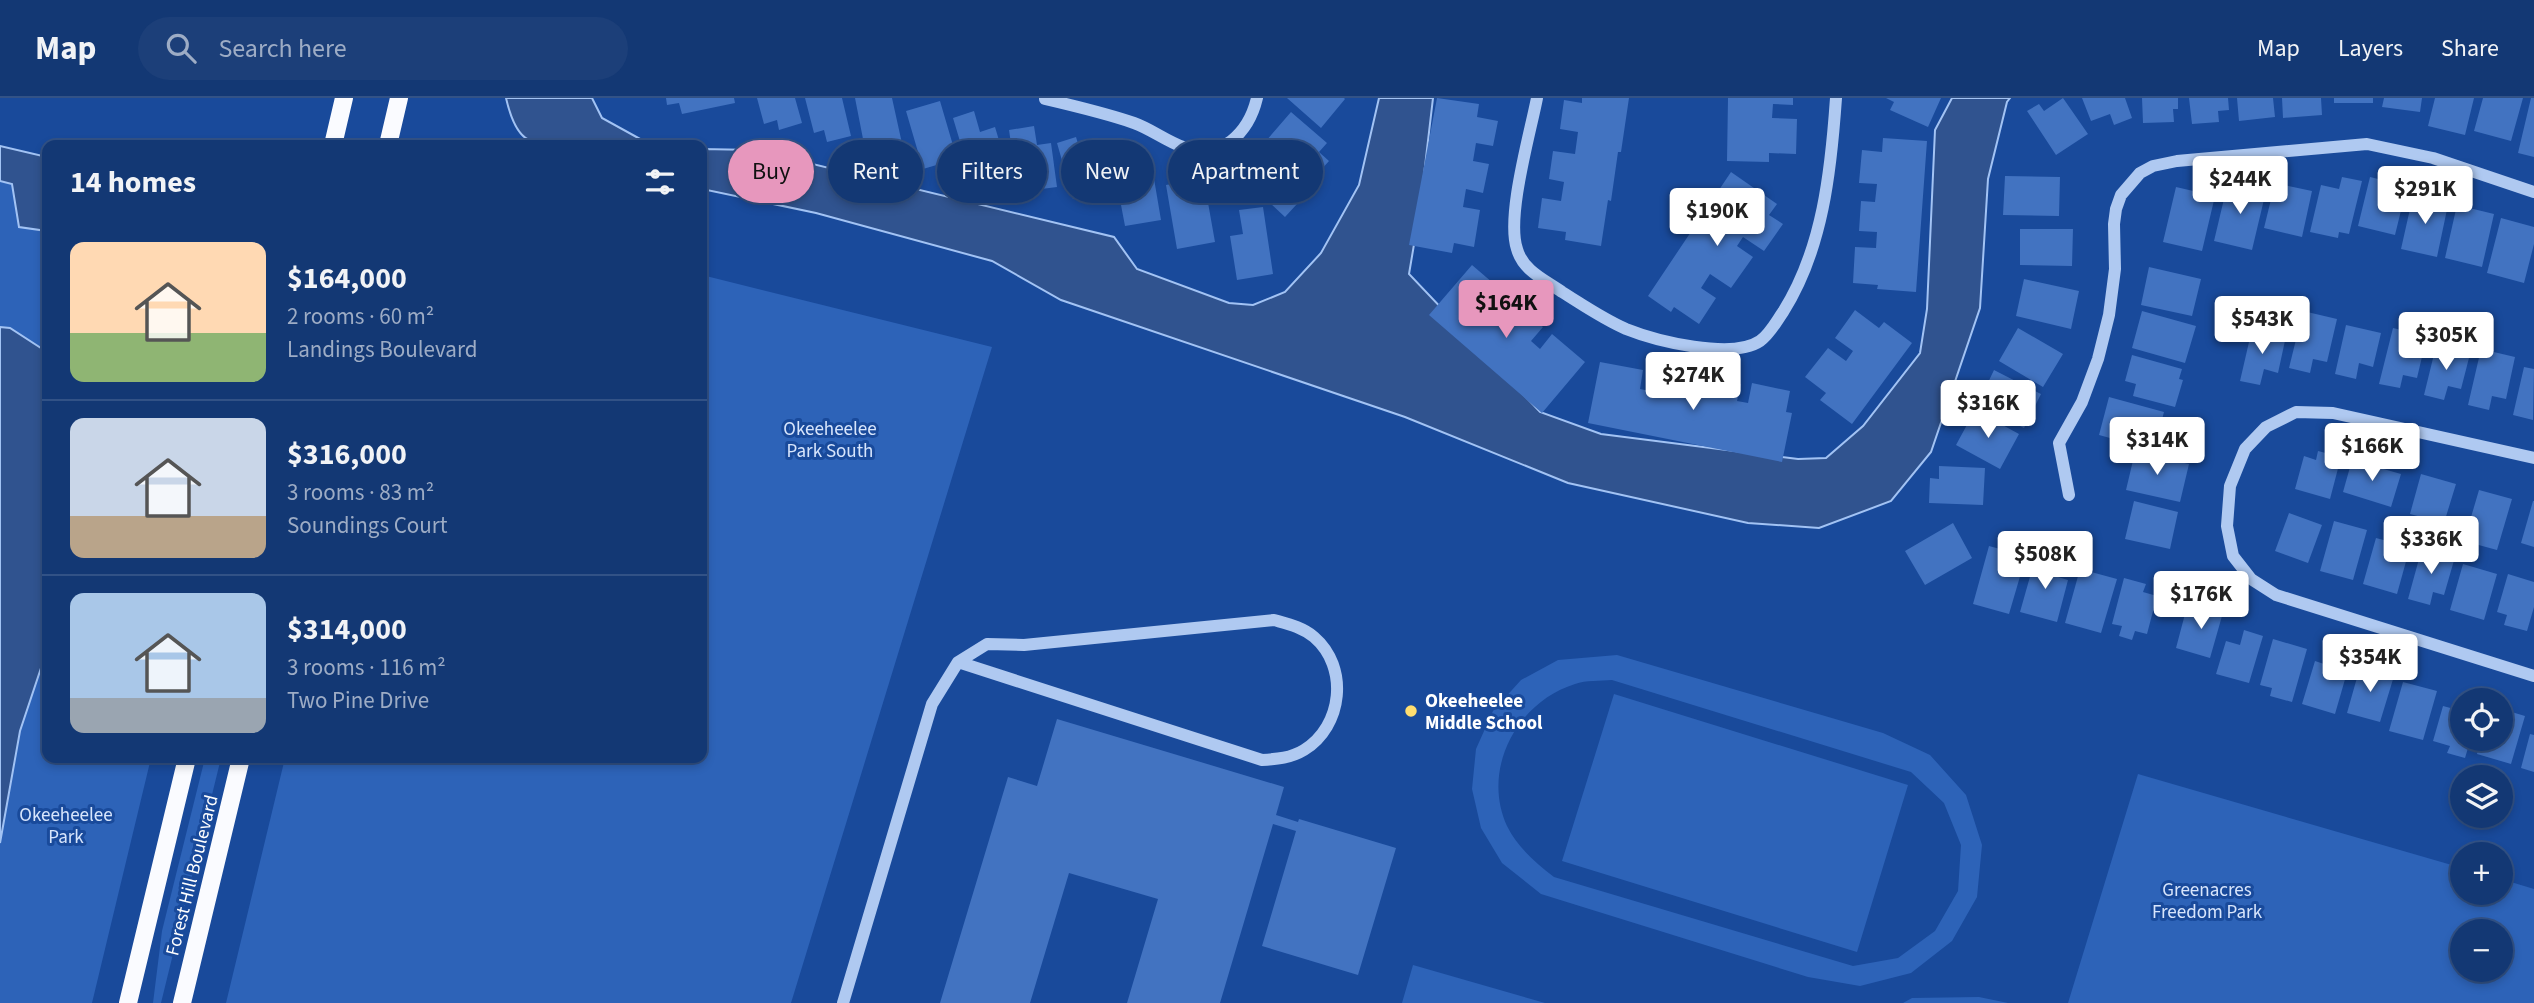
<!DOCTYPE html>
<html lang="en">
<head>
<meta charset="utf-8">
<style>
	:root { --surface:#133874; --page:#1c3f79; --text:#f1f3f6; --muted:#9dacc5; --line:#325286; --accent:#e797bd }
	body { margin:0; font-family:"Source Sans 3",sans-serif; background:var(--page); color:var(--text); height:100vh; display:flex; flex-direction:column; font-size:26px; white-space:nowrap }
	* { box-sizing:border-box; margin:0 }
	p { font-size:23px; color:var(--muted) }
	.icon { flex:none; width:38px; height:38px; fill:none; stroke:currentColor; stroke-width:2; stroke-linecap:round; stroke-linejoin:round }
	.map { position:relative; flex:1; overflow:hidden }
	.sheet { position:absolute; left:42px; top:42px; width:665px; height:623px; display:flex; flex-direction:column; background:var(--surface); border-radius:14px; box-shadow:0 4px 10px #0003,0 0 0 2px var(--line) }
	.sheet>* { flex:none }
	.top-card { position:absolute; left:728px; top:42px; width:665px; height:63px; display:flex; gap:14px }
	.tools { position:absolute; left:2450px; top:590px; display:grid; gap:14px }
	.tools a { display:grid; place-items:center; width:63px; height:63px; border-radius:50%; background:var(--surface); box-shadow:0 4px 10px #0003,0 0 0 2px var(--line); font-size:35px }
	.price { position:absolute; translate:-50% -60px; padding:0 16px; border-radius:7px; background:#fff; color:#222; font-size:23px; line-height:46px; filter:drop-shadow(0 2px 4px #0008) }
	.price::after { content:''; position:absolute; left:50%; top:42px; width:21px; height:16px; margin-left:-10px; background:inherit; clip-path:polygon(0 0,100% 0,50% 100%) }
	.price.active { background:var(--accent); color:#111 }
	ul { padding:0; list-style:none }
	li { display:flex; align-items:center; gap:21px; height:175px; padding:0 28px }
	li+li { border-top:2px solid var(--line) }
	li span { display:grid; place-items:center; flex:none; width:196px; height:140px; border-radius:14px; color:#555 }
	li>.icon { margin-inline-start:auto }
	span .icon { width:84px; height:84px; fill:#fffc; stroke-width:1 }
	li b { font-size:30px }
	h2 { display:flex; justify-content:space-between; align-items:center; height:84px; padding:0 28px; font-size:30px }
	.pill { padding:0 24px; border-radius:32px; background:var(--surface); box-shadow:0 4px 10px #0003,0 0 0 2px var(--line); font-size:24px; line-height:63px }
	.pill.active { background:var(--accent); color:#111 }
	header { display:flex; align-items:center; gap:42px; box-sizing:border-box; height:98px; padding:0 35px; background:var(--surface); border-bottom:2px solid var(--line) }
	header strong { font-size:33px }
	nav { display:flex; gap:38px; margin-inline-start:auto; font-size:24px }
	.search { width:490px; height:63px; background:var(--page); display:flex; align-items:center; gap:18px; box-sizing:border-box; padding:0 24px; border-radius:38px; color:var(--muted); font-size:26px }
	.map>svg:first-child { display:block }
	.green { fill:#2d63b8; fill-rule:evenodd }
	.water { fill:#30538f; stroke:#a2c3f4; stroke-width:2 }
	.building { fill:#4273c1 }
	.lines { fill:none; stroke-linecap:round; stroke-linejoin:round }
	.minor { stroke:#afc9f1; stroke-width:12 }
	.major { stroke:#fafbff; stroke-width:18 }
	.poi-dot { fill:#ffde70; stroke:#194a9b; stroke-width:2.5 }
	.labels { text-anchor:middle; stroke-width:6; stroke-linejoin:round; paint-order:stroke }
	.park-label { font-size:19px; fill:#d7e5fc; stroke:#194a9b }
	.poi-label { font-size:19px; font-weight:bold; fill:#fff; stroke:#194a9b; text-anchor:start }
	.street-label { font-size:19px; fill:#fff; stroke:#194a9b }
</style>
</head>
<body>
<header>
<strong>Map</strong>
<div class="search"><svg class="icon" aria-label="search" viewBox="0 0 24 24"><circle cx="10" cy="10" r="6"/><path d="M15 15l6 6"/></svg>Search here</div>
<nav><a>Map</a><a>Layers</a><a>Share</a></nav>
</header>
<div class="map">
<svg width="2534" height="905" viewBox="0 0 2534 905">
	<rect width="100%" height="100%" fill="#194a9b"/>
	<path class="green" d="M0 57 47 69V660H151L92 905H0Z
		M702 177 992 249 791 905H226L285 660H702Z
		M1617 557 1883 635 1930 657 1966 697 1982 747 1977 799 1952 843 1911 875 1860 888 1808 879 1541 796 1502 765 1481 730 1472 691 1476 651 1493 613 1521 582 1558 562ZM1612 582 1911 674 1944 705 1961 747 1958 793 1935 833 1898 860 1853 868 1554 779C1535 764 1518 750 1507 728 1481 671 1517 604 1575 586 1586 582 1600 583 1612 582Z
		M1614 596 1908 687 1857 854 1562 763Z
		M205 660H221L161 905H153L162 833Z
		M2138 676 2462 770V794H2501V781L2534 791V905H2068ZM2501 833V872H2462V833Z
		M1413 867 1545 905H1402Z
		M1979 899 2008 905H1903L1912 900Z"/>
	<path class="water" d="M506 0H592L602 20 651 47C624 47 550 52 529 42 516 36 509 13 506 0Z
		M1379 0H1433L1420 111 1409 176 1540 314 1601 336 1798 361 1826 360 1863 328 1920 255 1927 211 1935 32 1952 0H2010L2007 4 1988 81 1980 210 1931 354 1891 403 1819 430 1748 425 1568 385 1405 319 1061 202 992 163 816 115 702 91V51L755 52 1114 139 1137 171 1229 205 1253 207 1285 194 1321 155 1359 87Z
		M0 48 47 59V133L19 129 12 86 0 83Z
		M0 229 10 230 47 254V552L20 633 0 745Z"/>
	<path class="building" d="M666 0H734L735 5 682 16 679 5 667 7Z
		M757 0H795L802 25 779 32 777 22 764 26Z
		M805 0H842L851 38 827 44 824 32 814 35Z
		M855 0H892L903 50 878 55 876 44 864 46Z
		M1287 0H1344L1345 1 1321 30Z
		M1437 0 1479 6 1477 19 1498 23 1493 48 1476 45 1473 63 1489 66 1483 95 1466 91 1463 109 1480 112 1474 149 1454 145 1452 155 1409 147Z
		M1582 0H1629L1621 54H1618L1611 103 1608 102 1601 148 1565 142 1566 134 1538 130 1542 100 1561 103 1564 84 1549 81 1553 53 1575 56 1578 34 1560 31 1564 2 1582 5Z
		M1728 0H1793V7L1773 6 1772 20 1797 21 1796 56 1769 55V64L1727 63Z
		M1886 0H1941L1928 29 1890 12 1894 4Z
		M2063 0 2088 36 2056 57 2027 13 2039 6 2044 13Z
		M2082 0H2125L2132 20 2114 27 2110 16 2091 23Z
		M2142 0H2178V11H2173L2174 24 2143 25Z
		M2189 0H2228L2229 12 2218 13 2219 24 2192 26Z
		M2237 0H2273L2275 19 2239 23Z
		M2282 0H2321L2322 17 2283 20Z
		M2334 0H2373V5H2334Z
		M2384 0H2422L2420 14 2382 9Z
		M2435 0H2474L2465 37 2428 28Z
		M2483 0H2523L2511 43 2474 33Z
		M2531 0H2534V59L2518 55Z
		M940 3 957 61 923 71 906 13Z
		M974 13 980 34 995 29 1007 69 971 80 953 20Z
		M1291 14 1327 45 1319 54 1329 63 1311 83 1266 43Z
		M1034 28 1037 47 1051 45 1057 89 1018 94 1009 32Z
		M1076 39 1080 52 1096 48 1108 90 1073 101 1057 45Z
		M1883 40 1927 43 1916 194 1877 191 1878 187 1853 185 1855 149 1876 150 1877 134 1859 133 1861 103 1875 104 1877 86 1859 85 1862 52 1882 54Z
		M1267 54 1309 93 1285 119 1243 80Z
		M1151 63 1161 122 1125 128 1114 70Z
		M1731 74 1777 106 1769 117 1783 126 1764 153 1743 139 1737 148 1753 159 1731 190 1710 176 1701 190 1716 200 1699 226 1674 209 1671 214 1648 198Z
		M2005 78 2060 79 2059 118 2003 117Z
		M2342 79 2362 83 2349 136 2339 134 2338 140 2310 134 2321 87 2339 91Z
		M2370 79 2407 88 2395 137 2358 128Z
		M1185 83 1188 102 1207 99 1215 144 1177 151 1166 87Z
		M2228 84 2266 93 2252 152 2214 143Z
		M2275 85 2312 93 2302 139 2264 130Z
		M2176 89 2215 98 2202 153 2163 144Z
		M2429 98 2449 102 2437 159 2401 151 2412 102 2427 106Z
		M2457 107 2494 116 2482 169 2445 160Z
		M1263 109 1273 176 1237 182 1230 138 1243 136 1239 112Z
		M2501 120 2534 129V146L2524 185 2487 175Z
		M2020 131H2073L2072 168 2020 167Z
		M1472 167 1507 197 1495 211 1503 219 1515 205 1543 229 1531 243 1540 251 1552 236 1585 264 1542 315 1429 217Z
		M2149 169 2201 181 2192 218 2141 207Z
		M2024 181 2079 193 2071 231 2016 218Z
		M1855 212 1879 230 1884 224 1912 245 1852 326 1820 302 1826 295 1805 279 1828 250 1846 263 1853 253 1835 240Z
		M2142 213 2196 228 2185 265 2132 250Z
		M2303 213 2337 221 2327 264 2313 261 2310 275 2289 270Z
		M2346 227 2381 235 2373 269 2359 265 2356 281 2335 276Z
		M2018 230 2063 256 2043 289 1999 263Z
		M2393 230 2410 234 2409 242 2425 246 2417 280 2403 277 2400 290 2379 286Z
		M2252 231 2286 238 2278 275 2264 271 2260 287 2240 283Z
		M2436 248 2470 256 2461 291 2448 288 2444 302 2424 297Z
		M2481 251 2515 259 2506 301 2492 298 2489 312 2468 307Z
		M2132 257 2182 271 2179 281 2183 282 2175 309 2133 298 2136 286 2125 283Z
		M1600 264 1643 272 1640 291 1650 293 1654 272 1692 280 1688 297 1699 299 1703 279 1741 286 1737 303 1748 305 1752 285 1790 293 1786 314 1792 315 1782 364 1588 325Z
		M2524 269 2534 271 2533 322 2513 317Z
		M1994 272 2041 296 2024 330 1982 309 1988 298 1983 295Z
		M2109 299 2164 314 2154 352 2099 337Z
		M1975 312 2019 336 2000 371 1956 347Z
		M2318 353 2341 359 2330 401 2295 391 2304 358 2316 362Z
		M2135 354 2189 366 2180 404 2126 392Z
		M2352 362 2401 376 2391 409 2343 394Z
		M1939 368 1985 370 1983 407 1929 405 1930 380 1939 381Z
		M2421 376 2456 386 2444 425 2410 416Z
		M2479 392 2512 401 2497 452 2464 443Z
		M2134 403 2178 414 2170 451 2125 441Z
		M2533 403H2534V449L2521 445Z
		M2289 415 2322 427 2308 465 2275 453Z
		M2334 423 2367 432 2353 482 2320 473Z
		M1953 425 1972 460 1925 487 1905 453Z
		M2376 440 2410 449 2397 496 2363 486Z
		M1989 448 2026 458 2009 516 1973 506Z
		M2422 450 2455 459 2444 497 2433 494 2430 507 2408 501Z
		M2035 461 2061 467 2058 479 2068 482 2057 524 2020 514Z
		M2463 466 2497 476 2484 522 2450 512Z
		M2080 471 2117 481 2101 535 2065 525Z
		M2508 476 2534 484V509L2527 533 2504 527 2507 517 2497 514Z
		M2124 480 2146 486 2143 494 2157 498 2147 536 2135 533 2132 542 2119 538 2122 528 2112 526Z
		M2204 506 2224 511 2210 560 2176 550 2185 516 2199 520Z
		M2244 532 2263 538 2249 585 2216 576 2226 543 2240 547Z
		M2273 541 2307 551 2292 604 2270 598 2272 590 2260 587Z
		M2329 559 2350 564 2335 616 2302 606 2315 563 2327 567Z
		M2360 569 2394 578 2380 624 2347 615Z
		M2403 584 2437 593 2423 642 2389 633Z
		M2461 599 2468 601 2462 602V640H2471L2465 660 2447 655 2450 648 2433 643 2443 608 2458 612Z
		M2505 612 2525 618 2511 666 2477 656 2481 640H2501V626Z
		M1057 621 1284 689 1276 717 1298 724 1299 721 1396 750 1358 877 1262 848 1296 733 1273 726 1220 905H1127L1158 801 1069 775 1030 905H940L1008 679 1037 688Z
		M2530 636 2534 637V674L2521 670Z"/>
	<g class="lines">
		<path class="minor" d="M1537 0C1530 36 1506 119 1517 151 1523 173 1545 182 1562 194 1583 207 1603 221 1626 231 1656 243 1732 262 1760 243 1770 236 1776 224 1783 214 1823 151 1831 72 1836 0
			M1045 1C1075 8 1105 15 1134 25 1151 31 1166 43 1183 49 1221 64 1249 34 1257 0
			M2534 360 2333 315 2296 314 2266 329 2245 351 2230 388 2227 428 2233 458 2251 481 2276 497 2534 578
			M2069 397 2059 345 2082 304 2098 261 2109 217 2115 171 2114 126 2116 111 2121 97 2140 75 2153 68 2177 63 2367 46 2433 60 2534 94
			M843 905 932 606 958 564 987 546 1024 547 1274 522C1288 526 1302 529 1314 539 1349 569 1343 628 1304 652 1291 660 1277 661 1262 662L958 564"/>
		<path class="major" d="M333 47 344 0
			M388 47 399 0
			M128 905 187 660
			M182 905 241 660"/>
	</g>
	<circle class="poi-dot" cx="1411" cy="613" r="7"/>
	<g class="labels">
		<g class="park-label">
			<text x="830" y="337">Okeeheelee<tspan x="830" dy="22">Park South</tspan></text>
			<text x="66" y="723">Okeeheelee<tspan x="66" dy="22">Park</tspan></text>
			<text x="2207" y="798">Greenacres<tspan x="2207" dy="22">Freedom Park</tspan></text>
		</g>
		<g class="poi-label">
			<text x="1425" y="609">Okeeheelee<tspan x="1425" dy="22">Middle School</tspan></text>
		</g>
		<g class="street-label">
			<text transform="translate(191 777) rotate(-76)" y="7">Forest Hill Boulevard</text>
		</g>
	</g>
</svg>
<div class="tools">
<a><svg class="icon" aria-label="locate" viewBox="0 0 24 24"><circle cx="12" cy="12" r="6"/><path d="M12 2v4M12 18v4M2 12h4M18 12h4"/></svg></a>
<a><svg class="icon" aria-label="layers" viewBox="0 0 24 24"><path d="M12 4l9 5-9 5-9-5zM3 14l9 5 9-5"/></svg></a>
<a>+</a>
<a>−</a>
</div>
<b class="price" style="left:2240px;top:118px">$244K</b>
<b class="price" style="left:2425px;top:128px">$291K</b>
<b class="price" style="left:1717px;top:150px">$190K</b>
<b class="price active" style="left:1506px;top:242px">$164K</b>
<b class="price" style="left:2262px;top:258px">$543K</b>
<b class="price" style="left:2446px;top:274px">$305K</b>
<b class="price" style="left:1693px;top:314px">$274K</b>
<b class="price" style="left:1988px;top:342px">$316K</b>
<b class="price" style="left:2157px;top:379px">$314K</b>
<b class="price" style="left:2372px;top:385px">$166K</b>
<b class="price" style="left:2431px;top:478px">$336K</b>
<b class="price" style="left:2045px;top:493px">$508K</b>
<b class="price" style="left:2201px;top:533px">$176K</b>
<b class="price" style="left:2370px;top:596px">$354K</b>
<div class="top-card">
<a class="pill active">Buy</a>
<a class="pill">Rent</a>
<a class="pill">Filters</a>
<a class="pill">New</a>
<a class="pill">Apartment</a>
</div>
<section class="sheet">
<h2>14 homes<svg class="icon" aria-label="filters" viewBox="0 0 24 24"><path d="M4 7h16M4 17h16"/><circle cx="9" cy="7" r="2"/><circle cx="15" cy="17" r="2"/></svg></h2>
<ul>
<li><span style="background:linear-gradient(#ffd9b3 65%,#8fb573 0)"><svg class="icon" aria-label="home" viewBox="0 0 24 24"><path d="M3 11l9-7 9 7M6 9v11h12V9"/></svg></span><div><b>$164,000</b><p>2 rooms · 60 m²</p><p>Landings Boulevard</p></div></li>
<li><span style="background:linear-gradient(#c9d6e8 70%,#b9a48a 0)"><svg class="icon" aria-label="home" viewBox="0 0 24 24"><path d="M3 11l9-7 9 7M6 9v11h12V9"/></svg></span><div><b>$316,000</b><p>3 rooms · 83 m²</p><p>Soundings Court</p></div></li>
<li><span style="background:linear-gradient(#a9c7e8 75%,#9aa5b1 0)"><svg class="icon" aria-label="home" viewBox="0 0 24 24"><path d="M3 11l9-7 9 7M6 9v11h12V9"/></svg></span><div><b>$314,000</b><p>3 rooms · 116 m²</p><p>Two Pine Drive</p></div></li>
</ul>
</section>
</div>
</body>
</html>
